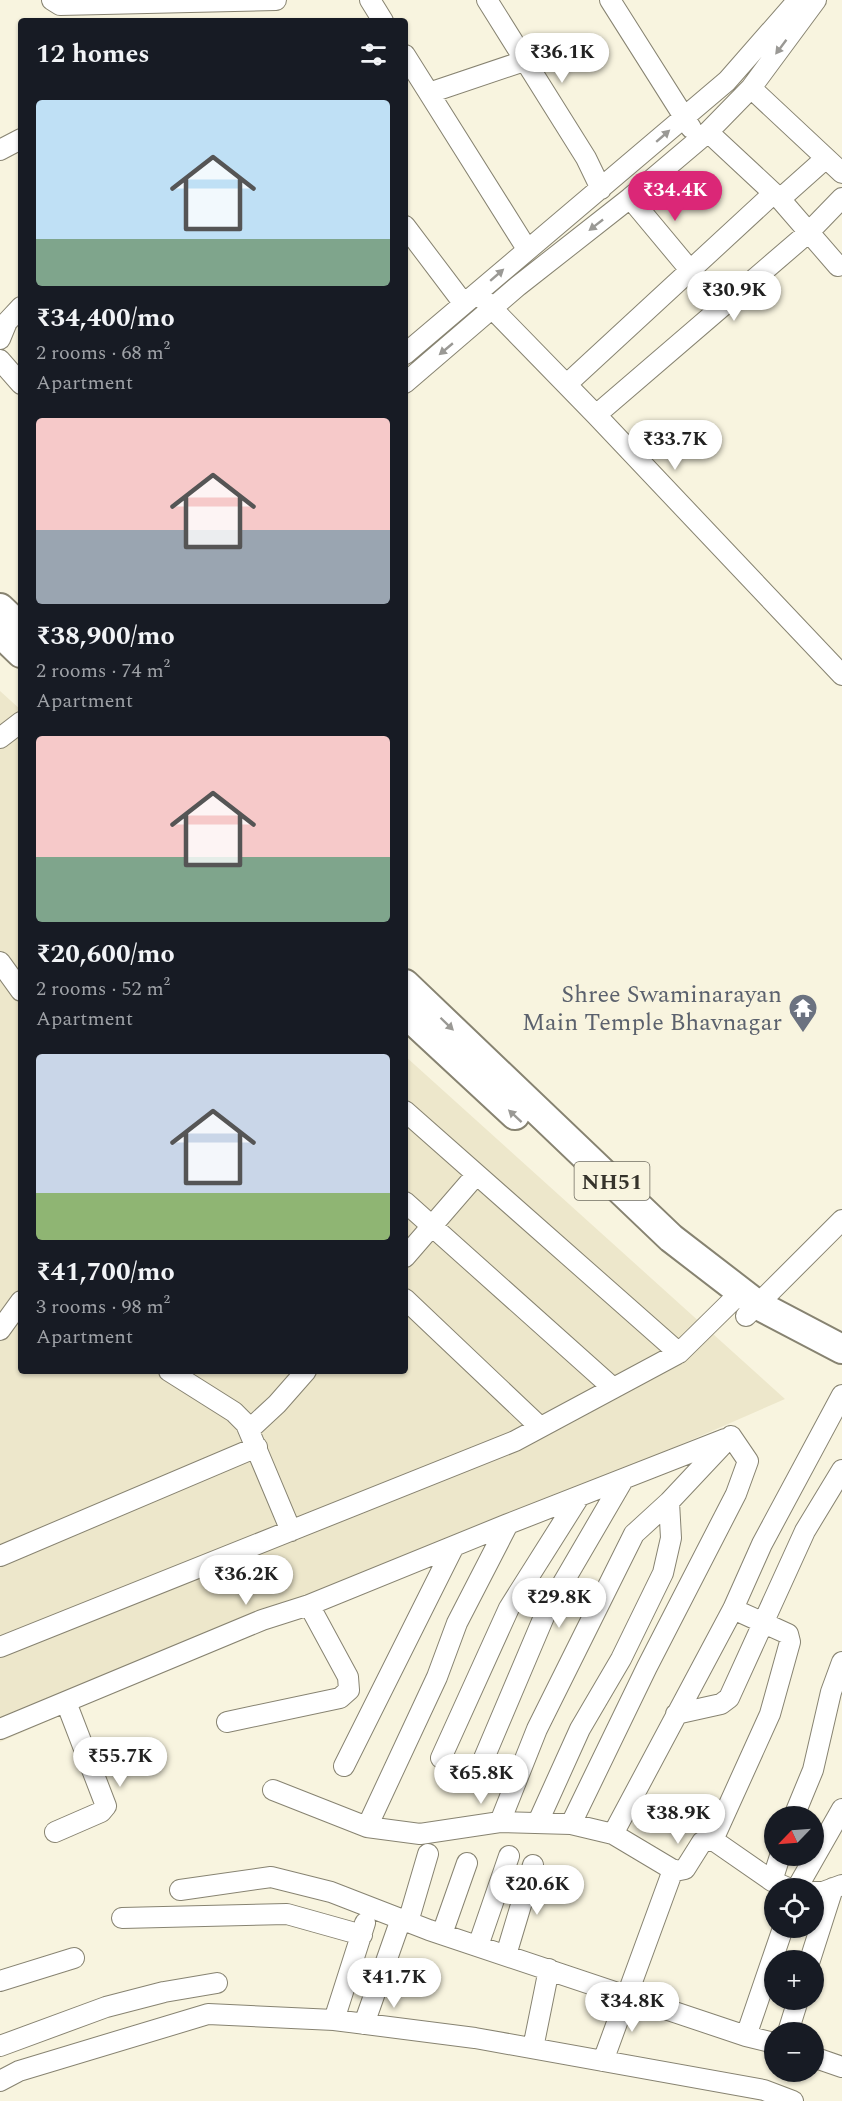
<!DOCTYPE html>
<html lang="en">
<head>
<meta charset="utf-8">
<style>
	:root { --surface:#171b24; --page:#20242c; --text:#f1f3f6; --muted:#9ea1a6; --accent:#db2777 }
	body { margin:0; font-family:Spectral,serif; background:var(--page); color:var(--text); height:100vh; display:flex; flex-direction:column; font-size:22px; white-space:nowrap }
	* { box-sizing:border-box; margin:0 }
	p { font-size:20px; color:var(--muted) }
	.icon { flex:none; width:33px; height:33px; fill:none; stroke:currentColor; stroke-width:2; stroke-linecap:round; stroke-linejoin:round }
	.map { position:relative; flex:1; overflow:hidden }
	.panel { position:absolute; left:18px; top:18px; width:390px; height:1356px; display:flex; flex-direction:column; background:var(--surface); border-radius:6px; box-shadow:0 2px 4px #0004 }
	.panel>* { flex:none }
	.needle { width:39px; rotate:245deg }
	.tools { position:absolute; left:764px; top:1806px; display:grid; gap:12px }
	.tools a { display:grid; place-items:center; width:60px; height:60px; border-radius:50%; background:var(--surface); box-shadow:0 2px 4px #0004; font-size:30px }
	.price { position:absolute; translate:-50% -51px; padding:0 14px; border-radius:21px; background:#fff; color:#222; font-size:20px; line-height:39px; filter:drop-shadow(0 2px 3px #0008) }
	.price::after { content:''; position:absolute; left:50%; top:36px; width:18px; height:14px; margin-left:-9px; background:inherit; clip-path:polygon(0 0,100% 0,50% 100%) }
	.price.active { background:var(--accent); color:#fff }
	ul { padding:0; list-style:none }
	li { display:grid; align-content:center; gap:12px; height:318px; padding:0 18px }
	li span { display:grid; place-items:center; height:186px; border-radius:6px; color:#555 }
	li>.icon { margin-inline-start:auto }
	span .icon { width:108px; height:108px; fill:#fffc; stroke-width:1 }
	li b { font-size:26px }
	h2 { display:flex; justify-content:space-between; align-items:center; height:72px; padding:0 18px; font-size:26px }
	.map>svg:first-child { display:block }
	.built { fill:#ede7cb }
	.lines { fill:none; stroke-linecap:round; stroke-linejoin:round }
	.minor-casing { stroke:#878371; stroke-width:22 }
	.highway-casing { stroke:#878371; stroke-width:32 }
	.minor { stroke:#fff; stroke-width:20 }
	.highway { stroke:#fff; stroke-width:28 }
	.oneway { fill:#9a9995 }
	.labels { text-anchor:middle; stroke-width:5; stroke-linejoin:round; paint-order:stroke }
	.shield { fill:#f8f4df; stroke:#706d61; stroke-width:1.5 }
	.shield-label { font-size:22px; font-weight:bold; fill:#35332b }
	.worship-label { font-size:24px; fill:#5b616d; stroke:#f8f4df; text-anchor:end }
</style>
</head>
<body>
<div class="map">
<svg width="842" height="2101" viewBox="0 0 842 2101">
	<rect width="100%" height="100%" fill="#f8f4df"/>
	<path class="built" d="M0 691 21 710V1371H405V1056L785 1399 0 1742Z"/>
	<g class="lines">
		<g class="minor-casing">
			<path id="minor" d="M52 0 60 5 276 0
				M370 0 383 21
				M487 0 586 158 601 189
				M610 0 691 128
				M405 55 527 249
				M751 88 842 173
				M429 93 524 61
				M708 132 780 199 838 266
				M0 150 21 139
				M630 198 690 270
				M780 199 826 158
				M405 226 464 304
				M484 300 596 415 842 675
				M0 339 7 322 21 307
				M405 354 727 81 798 0
				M0 360 21 384
				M405 383 518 286 630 198 708 132 751 88 816 0
				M567 384 774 193
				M596 415 809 232 842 198
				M0 738 21 722
				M0 962 21 991
				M405 1111 679 1353
				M405 1202 613 1388
				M405 1257 476 1175
				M405 1299 540 1427
				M746 1316 842 1220
				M0 1330 21 1301
				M169 1371 234 1412 246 1424 291 1531
				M249 1430 277 1404 306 1371
				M0 1556 257 1447
				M0 1647 515 1441 679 1353 741 1292
				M676 1714 721 1704 729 1698 805 1531 842 1470
				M227 1722 340 1698 349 1690 348 1677 309 1605
				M0 1729 262 1620 309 1605 508 1524
				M441 1758 509 1608 579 1497
				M344 1766 454 1546
				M479 1770 546 1612 623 1480
				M273 1790 367 1827 420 1834 500 1822 571 1824 613 1834 675 1871 685 1869 702 1842 713 1840 772 1881 788 1888
				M794 1816 813 1770 831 1692 842 1662
				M500 1822 537 1729 634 1534 669 1502 731 1436 748 1461 736 1494 647 1667 571 1824
				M538 1822 580 1729 621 1659 663 1573 671 1538 669 1502
				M367 1827 437 1677 457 1623 508 1524 725 1439
				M55 1832 101 1812 106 1806 66 1702
				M613 1834 733 1609 762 1544 842 1395
				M713 1840 770 1714 790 1642 788 1634 733 1609
				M772 1881 780 1856
				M797 1888 842 1809
				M180 1890 271 1877 331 1892 429 1930 746 2036 774 2043
				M813 1892H823L842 1885
				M122 1918 287 1914 362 1935
				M408 1922 428 1854
				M442 1934 467 1863
				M478 1946 509 1856
				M506 1955 533 1865
				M810 1960 833 1888
				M0 1981 74 1958
				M334 2020 365 1923
				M364 2024 401 1919
				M788 2032 798 2000
				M746 2036 783 1928
				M0 2046 106 2007 164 1992 217 1983
				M533 2048 549 1969
				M813 2057 842 2067
				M603 2061 673 1870
				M0 2081 19 2071 208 2014 334 2020 475 2038 764 2090 793 2101"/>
		</g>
		<g class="highway-casing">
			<path id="highway" d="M0 608 21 628
				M0 633 21 653
				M405 984 671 1238 758 1305 842 1349
				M405 1013 515 1115"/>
		</g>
		<use href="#minor" class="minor"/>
		<use href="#highway" class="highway"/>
	</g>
	<defs><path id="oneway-solid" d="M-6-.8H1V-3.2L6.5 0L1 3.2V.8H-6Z" transform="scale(1.5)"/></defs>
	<g class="oneway">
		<use href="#oneway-solid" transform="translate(781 47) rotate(127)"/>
		<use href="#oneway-solid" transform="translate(663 136) rotate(-41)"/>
		<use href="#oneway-solid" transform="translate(596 225) rotate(142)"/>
		<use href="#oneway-solid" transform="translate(497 275) rotate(-41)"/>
		<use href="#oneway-solid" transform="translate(446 349) rotate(140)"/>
		<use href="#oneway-solid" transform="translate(447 1024) rotate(44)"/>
		<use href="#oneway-solid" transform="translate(515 1116) rotate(-137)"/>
	</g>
	<defs>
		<g id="temple-pin" transform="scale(1.5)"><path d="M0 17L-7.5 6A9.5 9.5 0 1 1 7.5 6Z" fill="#6b7280" stroke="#f8f4df"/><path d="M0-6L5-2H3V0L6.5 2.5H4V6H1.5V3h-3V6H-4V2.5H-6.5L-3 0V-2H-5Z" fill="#fff"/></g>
	</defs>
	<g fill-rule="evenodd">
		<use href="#temple-pin" x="803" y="1008"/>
	</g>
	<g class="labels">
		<rect class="shield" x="574.5" y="1162" width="75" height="38" rx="4.5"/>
		<g class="shield-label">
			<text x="612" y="1189">NH51</text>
		</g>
		<g class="worship-label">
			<text x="782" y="1002">Shree Swaminarayan<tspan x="782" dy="28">Main Temple Bhavnagar</tspan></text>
		</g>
	</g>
</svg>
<div class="tools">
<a><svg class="needle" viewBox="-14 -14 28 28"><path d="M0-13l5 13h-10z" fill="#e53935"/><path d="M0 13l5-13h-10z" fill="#9ea1a6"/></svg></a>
<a><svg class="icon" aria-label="locate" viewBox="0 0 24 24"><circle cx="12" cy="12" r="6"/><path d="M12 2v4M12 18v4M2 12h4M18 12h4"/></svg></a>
<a>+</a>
<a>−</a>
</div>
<b class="price" style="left:562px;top:84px">₹36.1K</b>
<b class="price active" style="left:675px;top:222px">₹34.4K</b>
<b class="price" style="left:734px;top:322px">₹30.9K</b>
<b class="price" style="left:675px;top:471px">₹33.7K</b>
<b class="price" style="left:246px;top:1606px">₹36.2K</b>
<b class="price" style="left:559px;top:1629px">₹29.8K</b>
<b class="price" style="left:120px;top:1788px">₹55.7K</b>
<b class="price" style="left:481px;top:1805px">₹65.8K</b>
<b class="price" style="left:678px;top:1845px">₹38.9K</b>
<b class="price" style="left:537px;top:1916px">₹20.6K</b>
<b class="price" style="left:394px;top:2009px">₹41.7K</b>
<b class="price" style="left:632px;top:2033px">₹34.8K</b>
<section class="panel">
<h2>12 homes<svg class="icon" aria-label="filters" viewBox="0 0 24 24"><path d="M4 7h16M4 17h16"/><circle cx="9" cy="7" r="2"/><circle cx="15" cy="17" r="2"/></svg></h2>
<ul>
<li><span style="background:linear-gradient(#bfe0f5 75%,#7fa58c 0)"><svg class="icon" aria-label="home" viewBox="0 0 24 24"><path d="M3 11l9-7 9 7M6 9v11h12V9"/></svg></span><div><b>₹34,400/mo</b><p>2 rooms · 68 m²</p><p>Apartment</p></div></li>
<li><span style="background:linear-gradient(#f6c9c9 60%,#9aa5b1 0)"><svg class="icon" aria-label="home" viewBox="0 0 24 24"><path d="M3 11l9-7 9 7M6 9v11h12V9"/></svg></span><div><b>₹38,900/mo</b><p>2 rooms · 74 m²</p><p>Apartment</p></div></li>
<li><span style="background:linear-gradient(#f6c9c9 65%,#7fa58c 0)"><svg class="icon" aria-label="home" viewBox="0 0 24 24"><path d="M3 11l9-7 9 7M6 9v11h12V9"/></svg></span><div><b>₹20,600/mo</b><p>2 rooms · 52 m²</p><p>Apartment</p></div></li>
<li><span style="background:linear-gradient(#c9d6e8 75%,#8fb573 0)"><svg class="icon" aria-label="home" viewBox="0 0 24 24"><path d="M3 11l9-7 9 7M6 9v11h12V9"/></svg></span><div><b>₹41,700/mo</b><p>3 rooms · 98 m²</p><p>Apartment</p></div></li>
</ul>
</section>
</div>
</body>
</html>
